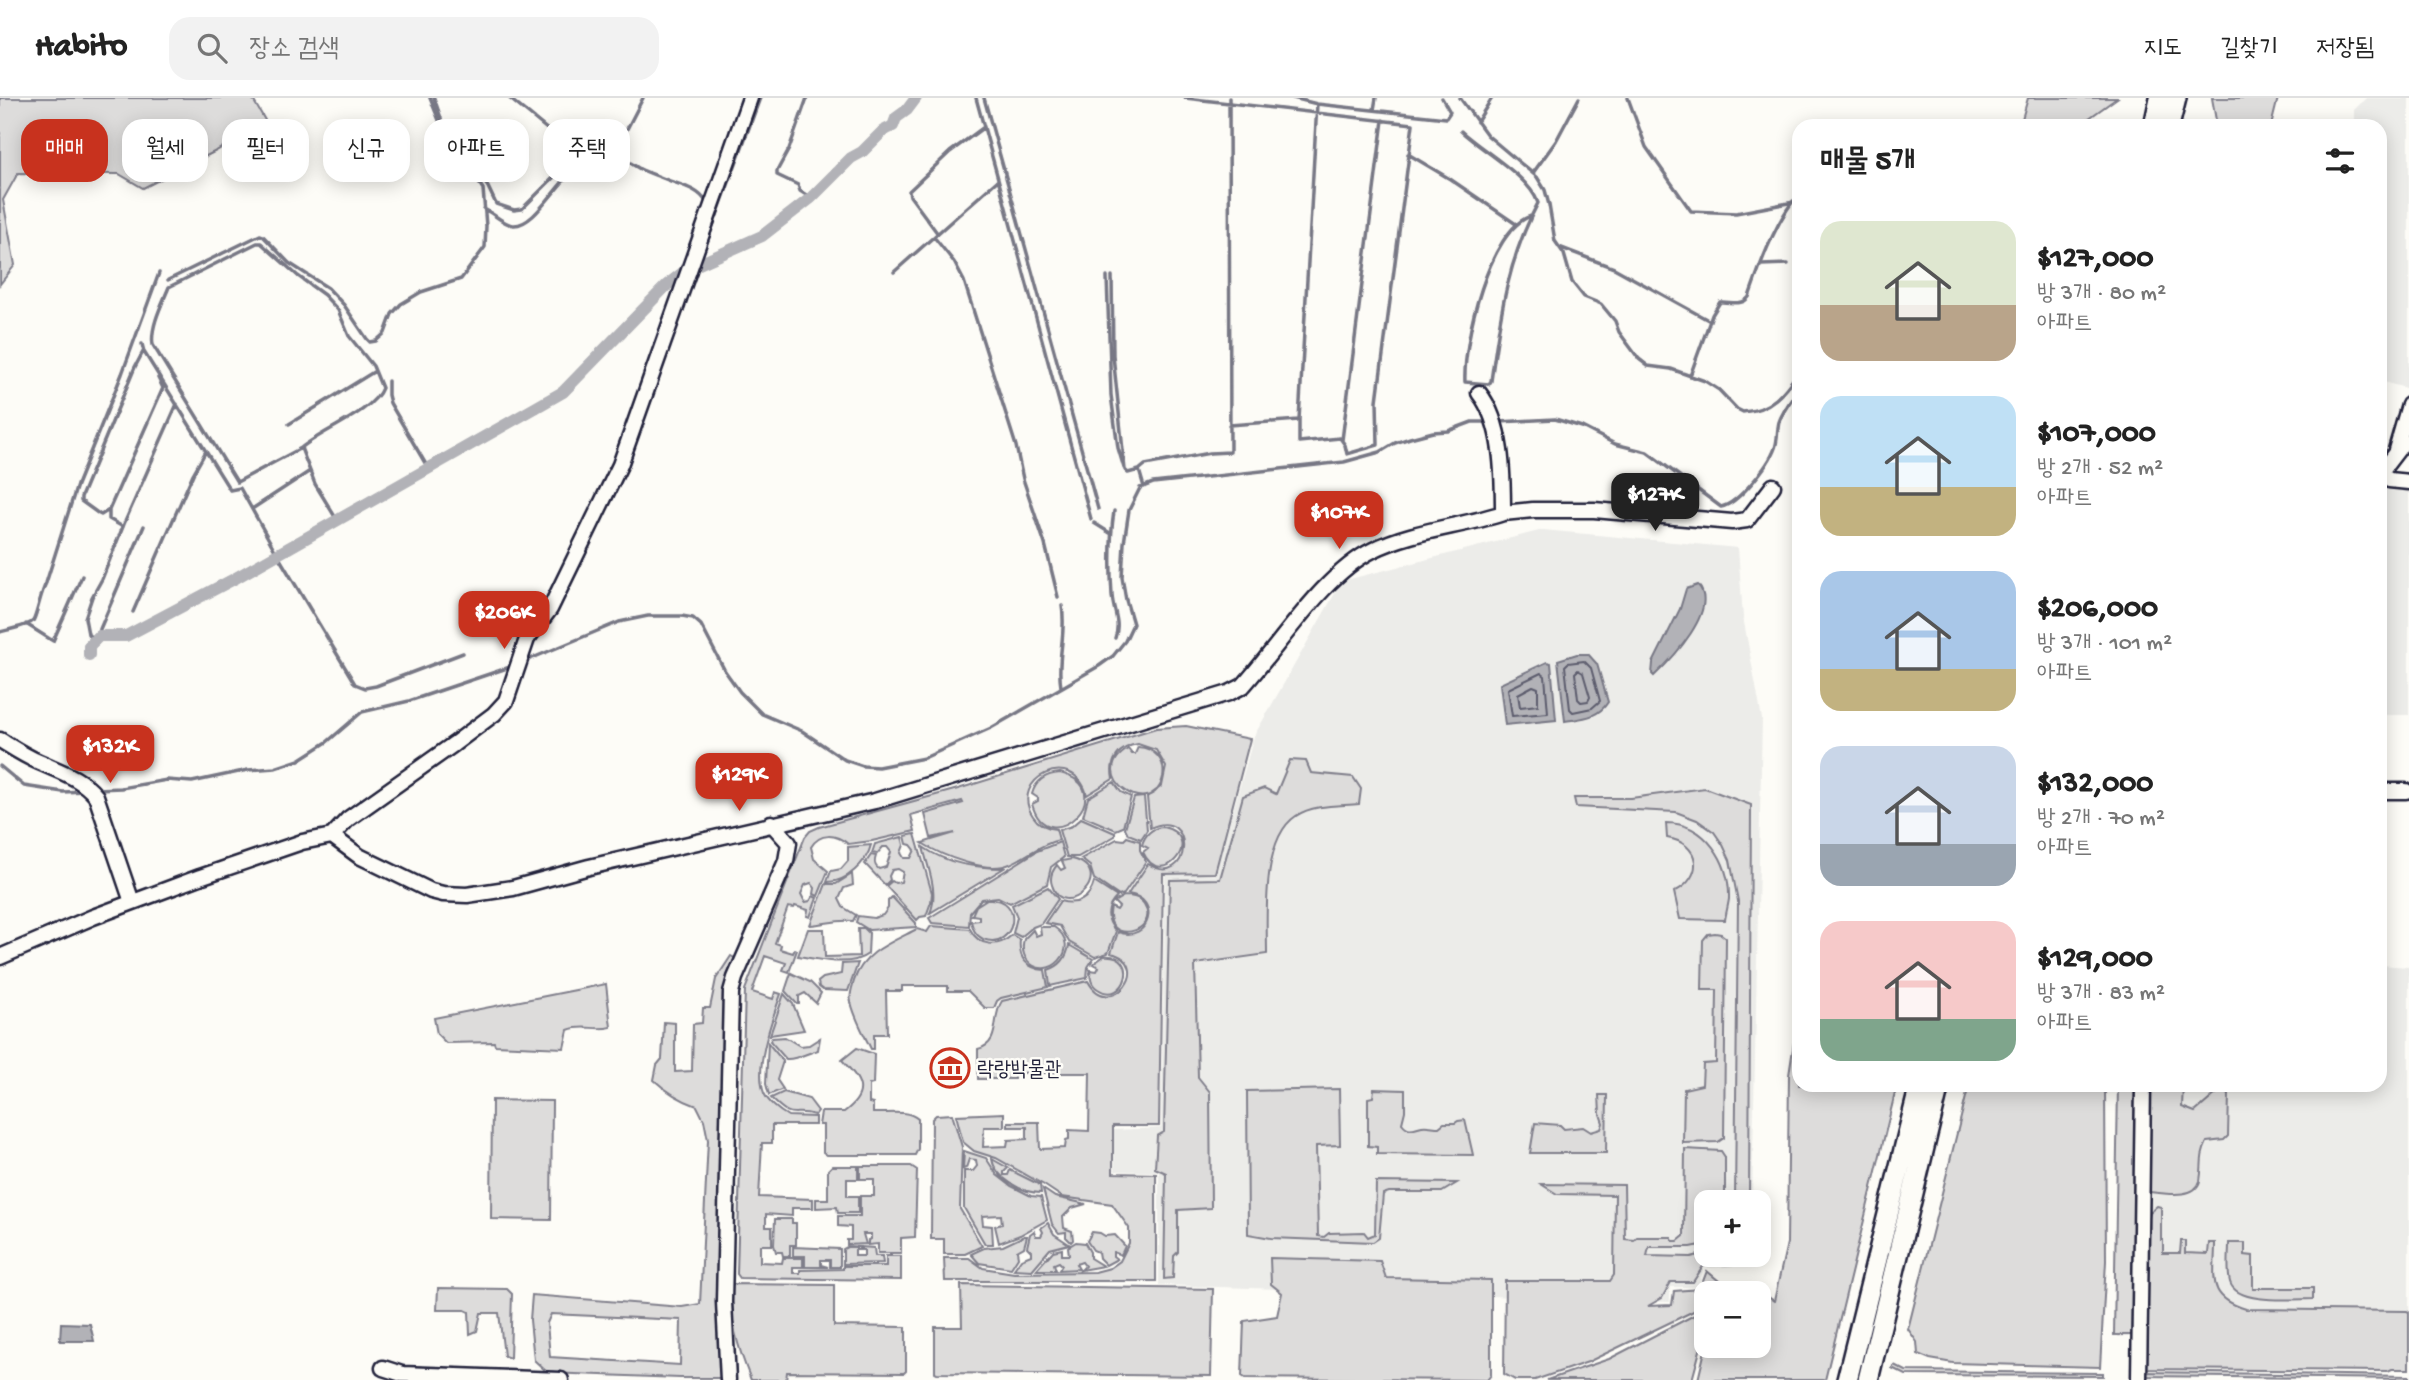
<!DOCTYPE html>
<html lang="ko">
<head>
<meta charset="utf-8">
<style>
	:root { --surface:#fff; --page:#f2f2f2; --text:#222; --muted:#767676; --line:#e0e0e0; --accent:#c8321e }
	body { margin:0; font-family:"Gochi Hand","Poor Story",sans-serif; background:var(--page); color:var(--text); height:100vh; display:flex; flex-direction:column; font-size:26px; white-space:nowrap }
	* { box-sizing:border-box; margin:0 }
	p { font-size:23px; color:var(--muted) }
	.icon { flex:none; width:38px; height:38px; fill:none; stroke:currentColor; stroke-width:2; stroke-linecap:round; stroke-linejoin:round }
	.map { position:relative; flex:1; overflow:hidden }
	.sheet { position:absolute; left:1792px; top:21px; width:595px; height:973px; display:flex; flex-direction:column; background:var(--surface); border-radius:21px; box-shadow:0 4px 18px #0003 }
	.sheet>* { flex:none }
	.hud { position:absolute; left:21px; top:21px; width:665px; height:63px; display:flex; gap:14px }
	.controls { position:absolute; left:1694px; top:1092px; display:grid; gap:14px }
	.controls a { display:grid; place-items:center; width:77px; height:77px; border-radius:14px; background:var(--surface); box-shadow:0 4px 18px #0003; font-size:35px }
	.price { position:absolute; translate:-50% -60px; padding:0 16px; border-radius:14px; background:var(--accent); color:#fff; font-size:23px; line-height:46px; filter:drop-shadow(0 2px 4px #0008) }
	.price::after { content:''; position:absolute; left:50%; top:42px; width:21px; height:16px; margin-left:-10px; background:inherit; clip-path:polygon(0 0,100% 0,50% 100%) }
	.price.active { background:#222; color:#fff }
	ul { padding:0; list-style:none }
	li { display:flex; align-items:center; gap:21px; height:175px; padding:0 28px }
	li span { display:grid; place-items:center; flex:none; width:196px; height:140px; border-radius:21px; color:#555 }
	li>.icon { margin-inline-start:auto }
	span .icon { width:84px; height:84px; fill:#fffc; stroke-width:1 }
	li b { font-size:30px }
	h2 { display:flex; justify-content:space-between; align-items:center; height:84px; padding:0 28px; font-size:30px }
	.tag { padding:0 24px; border-radius:21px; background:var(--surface); box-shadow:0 4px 18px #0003; font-size:24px; line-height:63px }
	.tag.active { background:var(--accent); color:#fff }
	header { display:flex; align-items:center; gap:42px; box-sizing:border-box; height:98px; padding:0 35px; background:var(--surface); border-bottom:2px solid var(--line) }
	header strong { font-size:33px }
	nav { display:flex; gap:38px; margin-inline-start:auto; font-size:24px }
	.search { width:490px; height:63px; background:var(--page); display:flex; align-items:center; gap:18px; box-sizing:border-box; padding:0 24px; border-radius:21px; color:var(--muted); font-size:26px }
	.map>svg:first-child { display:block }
	.built { fill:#ecece9 }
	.green { fill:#dddcdb; stroke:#807f8b; stroke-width:2; fill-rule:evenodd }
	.water { fill:#b2b2b7; stroke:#787885; stroke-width:2 }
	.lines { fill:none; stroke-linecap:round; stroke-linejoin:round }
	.shore { stroke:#5c5c6d; stroke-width:2 }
	.stream { stroke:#787885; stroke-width:3.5 }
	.canal { stroke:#b2b2b7; stroke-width:12 }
	.minor-casing { stroke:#22223b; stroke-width:19 }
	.highway-casing { stroke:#22223b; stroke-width:24 }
	.minor { stroke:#fdfcf7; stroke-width:14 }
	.highway { stroke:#fdfcf7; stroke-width:19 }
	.labels { text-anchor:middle; stroke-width:5; stroke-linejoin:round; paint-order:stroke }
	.poi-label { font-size:21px; fill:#22223b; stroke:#fdfcf7; text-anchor:start }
</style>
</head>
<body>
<header>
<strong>Habito</strong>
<div class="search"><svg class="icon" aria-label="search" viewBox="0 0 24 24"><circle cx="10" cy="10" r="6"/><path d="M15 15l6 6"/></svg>장소 검색</div>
<nav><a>지도</a><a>길찾기</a><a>저장됨</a></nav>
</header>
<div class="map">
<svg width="2409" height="1282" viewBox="0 0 2409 1282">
	<rect width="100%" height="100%" fill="#fdfcf7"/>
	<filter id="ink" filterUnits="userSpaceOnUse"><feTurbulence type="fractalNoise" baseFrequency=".0143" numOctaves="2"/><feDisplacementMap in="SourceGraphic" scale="14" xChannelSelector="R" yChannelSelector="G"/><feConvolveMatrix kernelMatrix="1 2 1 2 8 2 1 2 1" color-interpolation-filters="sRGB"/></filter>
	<g filter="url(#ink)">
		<path class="built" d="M2366 0H2409V291L2380 283V28H2354V12Z
			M2382 389 2409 390V617H2380V392Z
			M1543 432 1738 450 1743 519 1762 621 1752 1104H1706V1157H1734L1735 1168 1704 1170 1698 1189H1670V1204L1159 1187V1074L1115 1073 1113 1032 1161 1030 1165 777H1215L1254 638 1342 483Z
			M2380 867 2409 869V1238L2118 1239 2119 987H2380Z"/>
		<path class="green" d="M0 0H252L266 24 216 53 143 90 119 76 18 75 3 102 15 167 0 186Z
			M2028 0H2117L2078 28H2020Z
			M2212 0H2278L2271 28H2217Z
			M1186 628 1250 641 1215 775 1163 776 1159 1028H1113V1075L1156 1076V1183H945L944 1160H969L983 1170 1014 1175 1095 1174 1110 1170 1120 1163 1129 1145V1130L1112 1106 1062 1099 1044 1087 996 1060 974 1053 963 1044 956 1017 1004 1015V1029H984L983 1049 1007 1048 1008 1042 1027 1041V1029H1008V1024H1039L1040 1051 1065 1050 1066 1042 1069 1041V1032L1089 1033 1090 975H1014V981H978V951C1002 945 991 918 1002 903L1088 883C1110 924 1156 866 1111 855L1118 834C1150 846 1162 800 1128 796L1148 766C1192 793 1197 708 1150 730L1147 699 1162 688 1166 669 1156 652 1138 646C1119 649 1109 662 1113 681L1087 697C1073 648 1008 682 1033 718 1038 726 1046 730 1056 731L1059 742C1040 746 1028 758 1010 766 987 776 942 758 922 745L955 735 931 740 925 716 963 705 962 703 911 717 915 733 872 743 848 746C836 736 820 734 811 749L814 761 828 773 818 798 814 796 815 790 811 785 805 787 801 796 805 804 810 803 813 798 817 800 810 819 807 818 808 812 795 808 794 810 788 809 775 845 781 847 780 851 793 855 795 851 797 852 789 874 783 872 786 865 765 858 752 894 773 901 775 894 781 896C772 922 754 968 764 995 768 1004 779 1013 788 1018L815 1019V1027H772V1045H762L759 1099 813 1101V1110H792V1118L766 1116V1129H772V1147H760V1164L782 1165 783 1160H803V1169H793V1175H800V1172L843 1171V1168H886V1158H901V1182L740 1180 737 1176 745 892 805 739 810 733 819 729 958 691 1156 630Z
			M1138 649C1154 650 1166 662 1163 679 1153 725 1083 678 1128 651L1132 656H1135Z
			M1290 662 1306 663 1311 675 1353 679 1361 691 1359 706C1339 708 1314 706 1296 718 1261 741 1267 819 1267 856L1195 866 1198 979 1210 994 1211 1110 1178 1112V1154L1174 1158 1173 1180 1164 1181 1166 1075 1155 1070 1157 1038 1164 1034 1170 782 1220 781 1243 698 1264 690 1276 696Z
			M1060 675C1124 691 1048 765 1032 706L1038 703V700L1032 696C1036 682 1046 676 1060 675Z
			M1114 684 1121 694 1131 699 1123 729 1116 732 1083 718 1088 700Z
			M1705 690 1751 707 1749 1104H1735L1738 803 1730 762 1723 747 1714 734 1697 722 1676 714 1576 709 1574 700H1631Z
			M1144 699 1147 732 1141 741 1128 736 1125 730 1134 700Z
			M1081 720 1115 735V738L1078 759H1067L1059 732 1072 728Z
			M1666 725C1706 725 1730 764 1729 801 1728 808 1726 815 1725 822L1680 821 1674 794C1705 779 1701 745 1667 740Z
			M1163 729C1207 739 1161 795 1143 754L1148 750 1142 747C1145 736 1151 730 1163 729Z
			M915 736 932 795 931 804 926 818 920 819 917 822 886 788 892 783 895 785 901 784 903 774 898 771 892 772 889 778 890 782 885 787 865 766 871 757 876 758C874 764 874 768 879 771L886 769 891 754 887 749H883L877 756 872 755 875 746 902 739 904 747 901 755 904 760H911L915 752 911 747 907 746 905 738Z
			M1127 739 1140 743V752L1146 764 1124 796 1119 798 1094 781 1090 768 1081 761 1117 741 1124 742Z
			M1060 744 1064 759 1051 769 1047 786 1010 805 998 799 981 801 970 814 969 828 932 825 929 820 1037 753Z
			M871 747C867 764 846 785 827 784L831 773 841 771 848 763V749Z
			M923 749C947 766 975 770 1004 770L930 815C939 794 928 771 923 749Z
			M1072 761C1119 773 1064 826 1052 787 1049 779 1052 773 1057 767L1061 772 1065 770 1062 763Z
			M852 776 853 787 844 790 839 801 843 809 856 817 853 823C837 821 826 826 810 827L826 786H836Z
			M1094 784 1117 799C1106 809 1105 822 1116 833L1108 855 1095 859 1069 844 1060 828 1045 825 1060 803C1077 808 1090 801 1094 784Z
			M1048 789 1058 801 1041 826 1033 829 1021 839 1013 835 1017 819 1012 807Z
			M1124 798C1132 798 1139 799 1144 806 1162 835 1102 849 1111 809L1117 812 1119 809 1114 804Z
			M892 799 916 825V829L869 832 856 824 858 818 874 820 883 817 888 810V803Z
			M987 801C1027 798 1015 854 983 841 975 837 973 831 971 823L979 822V818L972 817 976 808Z
			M931 828 970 831C979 849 998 850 1012 837L1020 842C1018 860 1027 871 1045 872L1048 889 1001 900 997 903 994 910H985L968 893H948V888H902V893H886L887 936H874V951H871C864 936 855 921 851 904 849 897 852 890 854 883 863 854 892 844 917 831L927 834Z
			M1040 829H1054C1085 849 1047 887 1027 862 1022 855 1022 848 1024 841L1033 832 1036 838 1041 836Z
			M858 830H864L869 835 868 856C850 870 819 861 798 858L808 831H824L825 859 859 858Z
			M1715 835 1721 836 1726 840 1724 1040 1718 1044 1683 1045 1684 991 1702 987 1703 966 1716 965 1717 892H1702L1703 842 1708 836Z
			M1069 847 1093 861 1088 869 1087 880 1050 888 1048 872C1061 868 1067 860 1069 847Z
			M731 858 740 863 726 911 721 1280H680L548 1275 534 1262 530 1222 532 1197 682 1209 700 1206 708 1042 704 1022 697 1008C680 1002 667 994 654 982L657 967 662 961 664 924 675 925V974L692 973 693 926 702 925 703 910H710L716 881ZM551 1216 681 1222 680 1267 550 1259 547 1225Z
			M1104 858C1142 855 1125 909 1098 891 1091 887 1090 880 1090 872L1097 873 1099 869 1093 866Z
			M858 865 848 893 823 892 819 889 818 884 823 880 841 876 842 866Z
			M791 875 810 884 821 895 816 905 805 895 799 898V906H797L785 893Z
			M606 886 611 929C596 933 583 926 568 932L564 950 495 947 494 944 446 945 437 936 434 920Z
			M784 896 793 906 804 932 770 937Z
			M1799 911V987H1897L1825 1282H1698L1706 1248H1759V1195H1740L1753 1188 1774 1203 1787 1145 1789 977Z
			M785 939 800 948 809 947 820 940 818 952C807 955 796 962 786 961L770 943 772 940Z
			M768 945 783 963 777 982 783 991 769 997 766 986Z
			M857 950 874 956 873 986 869 987V1005L873 1006V1015C887 1016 907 1011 918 1021V1051L915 1057H827L823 1054V1027H819L821 1014H844C871 994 860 982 842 962Z
			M1969 987H2105L2106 1163 2100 1269 1953 1265 1930 1261 1918 1256 1917 1244 1908 1231Z
			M2118 987H2136L2132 1237H2114Z
			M2148 987H2183L2182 1009 2195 1014 2217 995H2229L2228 1038 2224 1042 2207 1044C2199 1060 2203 1067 2200 1083 2195 1102 2163 1095 2149 1094Z
			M1339 991 1340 1047 1316 1048 1318 1138 1324 1139 1329 1135 1364 1134 1368 1139 1375 1136 1376 1084 1457 1085 1442 1094H1389L1383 1096 1379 1140 1373 1144 1271 1140 1248 1136 1247 993Z
			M1374 991 1405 992V1013L1402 1025C1409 1034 1413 1030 1422 1028 1427 1027 1434 1029 1439 1029L1444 1025H1455L1458 1023 1465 1022 1473 1057 1377 1056V1049L1368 1048V1000L1373 999Z
			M784 994 809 1001 818 1013 815 1017C790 1010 795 1024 771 1000Z
			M1599 997H1607L1606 1055H1530L1535 1025 1560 1027 1564 1031 1583 1029 1591 1034 1601 1031 1603 1025 1600 1016Z
			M492 1002 552 1003 551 1122 491 1121Z
			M952 1016 962 1049 960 1111 982 1148 965 1156H944V1141H931V1139L932 1021 936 1017Z
			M1685 1051 1721 1053 1725 1059V1104H1706V1146L1691 1149H1649L1647 1158 1691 1159 1706 1155 1731 1157V1166L1704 1167 1693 1184H1671L1662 1200 1648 1208 1672 1207 1674 1193 1700 1191 1707 1173 1731 1193 1727 1195H1706V1207L1588 1264 1535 1282H1515L1504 1276 1505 1183H1610L1614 1177 1615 1097 1557 1096 1541 1086 1624 1087 1625 1141 1634 1142 1637 1139H1671L1673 1143H1678L1684 1138Z
			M964 1053 986 1060 997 1077 1011 1088 1031 1098 1041 1099 1047 1122 1020 1137 999 1145 995 1128 1002 1126 1001 1117 982 1118 983 1127 992 1128 993 1146H985L964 1110V1073H973L977 1068 976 1062 969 1061 966 1070 963 1071Z
			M992 1061 1008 1070 1004 1074V1077H1008L1010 1072 1040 1087 1041 1095C1022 1095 995 1080 992 1061Z
			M832 1068H858V1081H847V1098H858V1115H838L837 1109 816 1110V1101H828V1072Z
			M860 1068H911L917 1072 915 1139 901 1140V1155H878V1146L868 1147V1142L871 1141V1136H863L866 1146 847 1147V1142H851V1129L838 1128V1118H860V1098H874V1081H860Z
			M1043 1091 1055 1099 1086 1106 1072 1110 1063 1119 1064 1130 1072 1133 1073 1142 1071 1144 1066 1139V1134L1059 1135 1052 1126Z
			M2157 1108 2161 1109V1142H2163V1155H2180L2181 1143H2185V1155L2208 1156 2209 1145H2215C2215 1180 2206 1199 2246 1211L2407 1213 2409 1214V1271H2392L2388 1273 2145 1271 2149 1120 2150 1114Z
			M775 1121H792V1125H796V1147H790V1158H783L782 1154H776L774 1147Z
			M1048 1125 1054 1136 1069 1146 1050 1151 1032 1172 1014 1171 1021 1161 1031 1157V1153L1027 1149 1030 1136 1034 1133 1036 1138H1041L1043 1134 1041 1130Z
			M1092 1134 1100 1135 1105 1138 1115 1137 1125 1148 1121 1157 1113 1154V1158L1117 1161 1106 1167 1099 1160 1098 1154 1093 1152 1087 1143Z
			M1024 1138H1027L1024 1149 1017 1153 1018 1159 1011 1170 979 1165 971 1156 984 1150 1003 1148Z
			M1076 1144 1085 1145 1090 1154V1160L1103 1168 1081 1172 1085 1168 1082 1164 1076 1166 1079 1171 1059 1172 1062 1167 1059 1164 1054 1166 1056 1172H1036L1053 1153 1062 1151V1157H1069L1068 1149Z
			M2229 1145H2245V1157L2253 1158V1190H2313V1201C2294 1201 2236 1207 2230 1184 2227 1173 2229 1157 2229 1145Z
			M793 1149 840 1151V1169H830V1162H821V1167L828 1169H805V1158H793Z
			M847 1149H859V1152H855V1158H864V1152H861V1149L874 1150 875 1158H882L883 1165 843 1166V1151Z
			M1270 1160 1380 1163 1386 1180 1491 1182V1277L1487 1282 1245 1280 1242 1278 1244 1223 1277 1218 1282 1195 1271 1186Z
			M731 1186 834 1187V1228L906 1229V1273L904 1275 787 1274 786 1282H751C738 1250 729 1221 731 1186Z
			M961 1187 1213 1191 1211 1278 937 1275 935 1274V1229H962Z
			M438 1190 507 1191 512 1196 510 1260 504 1258 499 1215H481L477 1233 470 1236 469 1214 465 1212H437Z
			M1706 1211V1230L1692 1282H1547L1609 1261Z
			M1894 1267 1906 1273 2103 1275V1278L1906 1277 1892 1270Z
			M2144 1274 2409 1278V1281L2144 1278Z"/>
		<path class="water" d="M1698 487C1720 511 1671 562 1654 578L1652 576 1653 565 1680 511 1686 491Z
			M1577 556H1588L1597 566 1608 604C1598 620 1583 620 1565 623L1558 562Z
			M1547 564 1551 565 1556 622 1505 627 1500 586Z
			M61 1225 90 1226 94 1243H60Z"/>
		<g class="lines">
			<path class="shore" d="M1584 563 1591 570 1600 603 1592 610 1573 614 1570 611 1565 568 1568 565Z
				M1578 572 1583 575 1590 599 1588 603 1581 604 1578 601 1575 575Z
				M1541 575 1545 578 1548 615 1512 618 1508 591Z
				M1533 588 1538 590V607L1520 609 1518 596Z"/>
			<path class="stream" d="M434 0 442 23 488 89 496 106 514 112 522 111 575 58 559 41 509 0
				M807 0 789 51 777 73V77L798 87 800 93 811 100
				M976 0 1091 421
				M984 0 1098 411
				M1185 0 1413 26 1377 303 1378 347 1347 356 1345 347 1340 340 1299 344V322L1229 327
				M1293 0 1317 6 1446 20 1450 14 1442 0
				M1460 0 1487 37 1537 79 1545 92 1549 107 1555 143 1564 156 1572 184 1584 199 1601 206 1615 223 1619 234 1639 261 1648 268 1671 271 1705 283 1719 292 1737 311 1743 314C1771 312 1784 295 1799 273
				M1628 0 1646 49 1691 113 1736 115 1799 103
				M1374 12 1376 0
				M1477 24 1492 0
				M1461 33C1482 53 1529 78 1538 105 1507 163 1500 219 1491 283L1489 286 1465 284C1463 244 1489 131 1531 118
				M614 56 643 0
				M1408 56 1450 81 1516 126
				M1533 75 1556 43 1579 0
				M484 111C493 115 503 126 513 127 542 130 571 48 611 55 621 57 631 66 640 71 646 74 653 76 660 79 675 86 698 89 706 104
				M938 136 910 98 909 93 950 54 984 29
				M934 139 954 164 964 183 1016 348 1023 381 1045 446 1058 499
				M1559 149 1614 170 1710 223
				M699 166 760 0
				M1761 167 1788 166
				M894 174 998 82
				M1112 178 1113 257 1125 372 1128 375 1139 372
				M1107 179 1111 297 1118 350 1124 370
				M168 182 260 137 263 138 289 165 328 190 344 207 367 241 370 244 376 243 385 235 392 216 401 206 421 194 461 181 485 149 486 128 483 91 441 27 430 0
				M142 246 144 254 230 392 240 390 277 456 355 586 365 590 376 588 463 555
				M1690 278 1712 217 1720 204C1730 203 1741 209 1749 199 1760 167 1773 130 1793 103
				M388 283V297L390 305 428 370
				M1299 322 1317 6
				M1499 324 1555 321 1582 329 1615 346 1647 354 1721 409C1738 406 1769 367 1775 350 1778 342 1777 332 1779 324 1783 312 1792 301 1799 291
				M289 326 375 273
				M1342 342 1383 22
				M301 350C321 333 374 313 382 290L373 268 349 238 338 212 324 197 298 178 261 145H257L169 189C162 206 150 229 153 247L237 384 301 350 315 386 337 422
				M1144 389 1139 372 1145 367 1210 355 1230 354 1229 0
				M252 411 310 373
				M109 412 163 290 158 280
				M1114 413C1110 440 1110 469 1112 497 1113 513 1121 524 1115 540
				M1094 425 1110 435
				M123 429 109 421V412L101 417 99 416 81 403V399L135 269 143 254
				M133 514 193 376 206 353
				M26 526 53 543 82 478
				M0 534C7 532 28 528 33 523 36 520 41 494 46 485L77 387 122 276 159 175
				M99 538 100 531 144 428
				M93 542 88 536 85 520 92 499 102 481 124 426 177 306
				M523 564 619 524 648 518H682L693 520 701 527 725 573 740 594 762 616 802 633 845 662 863 668 878 669 924 660 991 630 1099 568 1113 558 1125 543 1133 526 1126 502 1122 479 1124 445 1129 412 1140 390 1153 385 1344 364 1380 354 1395 345 1410 340 1433 334 1448 333 1472 324H1489
				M1061 589C1056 562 1067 536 1062 508
				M0 668 24 688 63 694 86 693
				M97 691 121 690 167 682 192 684 248 672 275 670 299 662 327 644 362 614 409 603 513 568"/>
			<path class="canal" d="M699 166 762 138 811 100 851 60 862 54 883 33 893 28 896 20 907 12 916 0
				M89 557V548L99 538H126L234 481 563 294 667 187 685 173"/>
			<g class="minor-casing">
				<path id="minor" d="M2396 352 2409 307
					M2380 375 2403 345
					M2380 375 2389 382 2409 384
					M1503 415 1533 412H1594L1732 424 1747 422 1773 388
					M0 642C13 650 25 658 39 664 61 674 80 679 96 698L132 804
					M2380 693H2406
					M332 738 359 758 431 793 443 796 467 797 513 790 589 769 875 703 1229 595 1243 588C1280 547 1324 476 1373 452 1413 432 1461 429 1503 415 1503 378 1503 325 1479 295
					M0 859 93 819 200 779 302 744 332 738 348 721 454 646 494 616 506 603 527 541 550 511 620 367 750 0
					M383 1270 402 1276 561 1282
					M728 1282 724 1204 731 894 735 880 786 763 789 745 771 725
					M2139 1282 2143 987"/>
			</g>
			<g class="highway-casing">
				<path id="highway" d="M2154 28 2160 0
					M2169 28 2176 0
					M1847 1282 1920 987
					M1868 1282 1939 987"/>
			</g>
			<use href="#minor" class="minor"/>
			<use href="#highway" class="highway"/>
		</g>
	</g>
	<defs>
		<g id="museum-ring" transform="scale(2.0125)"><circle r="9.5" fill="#fdfcf7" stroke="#c8321e" stroke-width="1.5"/><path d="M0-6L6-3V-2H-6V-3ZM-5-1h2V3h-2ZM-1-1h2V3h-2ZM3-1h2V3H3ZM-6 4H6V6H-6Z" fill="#c8321e"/></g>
	</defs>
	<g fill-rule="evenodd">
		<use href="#museum-ring" x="950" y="970"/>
	</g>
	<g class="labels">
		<g class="poi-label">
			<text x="977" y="977">락랑박물관</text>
		</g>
	</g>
</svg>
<div class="controls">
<a>+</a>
<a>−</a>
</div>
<b class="price active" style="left:1655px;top:435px">$127K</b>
<b class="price" style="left:1339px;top:453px">$107K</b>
<b class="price" style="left:504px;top:553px">$206K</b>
<b class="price" style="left:110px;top:687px">$132K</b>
<b class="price" style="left:739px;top:715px">$129K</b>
<div class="hud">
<a class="tag active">매매</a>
<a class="tag">월세</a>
<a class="tag">필터</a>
<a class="tag">신규</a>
<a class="tag">아파트</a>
<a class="tag">주택</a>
</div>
<section class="sheet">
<h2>매물 5개<svg class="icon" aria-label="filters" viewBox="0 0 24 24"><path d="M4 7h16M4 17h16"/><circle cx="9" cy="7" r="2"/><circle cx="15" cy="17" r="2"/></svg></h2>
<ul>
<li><span style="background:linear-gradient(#dfe7d0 60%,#b9a48a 0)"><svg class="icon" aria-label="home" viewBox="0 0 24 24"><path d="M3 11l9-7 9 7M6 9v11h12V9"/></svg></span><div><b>$127,000</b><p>방 3개 · 80 m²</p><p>아파트</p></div></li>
<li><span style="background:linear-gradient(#bfe0f5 65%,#c2b280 0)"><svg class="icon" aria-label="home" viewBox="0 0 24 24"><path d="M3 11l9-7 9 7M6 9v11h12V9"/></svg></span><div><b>$107,000</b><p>방 2개 · 52 m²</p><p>아파트</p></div></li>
<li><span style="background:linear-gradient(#a9c7e8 70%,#c2b280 0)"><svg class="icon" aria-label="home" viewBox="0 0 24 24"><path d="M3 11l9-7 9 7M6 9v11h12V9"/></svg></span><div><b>$206,000</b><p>방 3개 · 101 m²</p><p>아파트</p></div></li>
<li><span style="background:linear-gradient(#c9d6e8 70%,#9aa5b1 0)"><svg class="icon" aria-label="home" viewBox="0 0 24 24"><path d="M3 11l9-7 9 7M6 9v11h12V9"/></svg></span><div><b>$132,000</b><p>방 2개 · 70 m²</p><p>아파트</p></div></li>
<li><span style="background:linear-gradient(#f6c9c9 70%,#7fa58c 0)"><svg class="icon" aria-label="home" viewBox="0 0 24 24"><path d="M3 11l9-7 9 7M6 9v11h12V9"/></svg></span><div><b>$129,000</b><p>방 3개 · 83 m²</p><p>아파트</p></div></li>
</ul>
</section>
</div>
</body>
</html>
